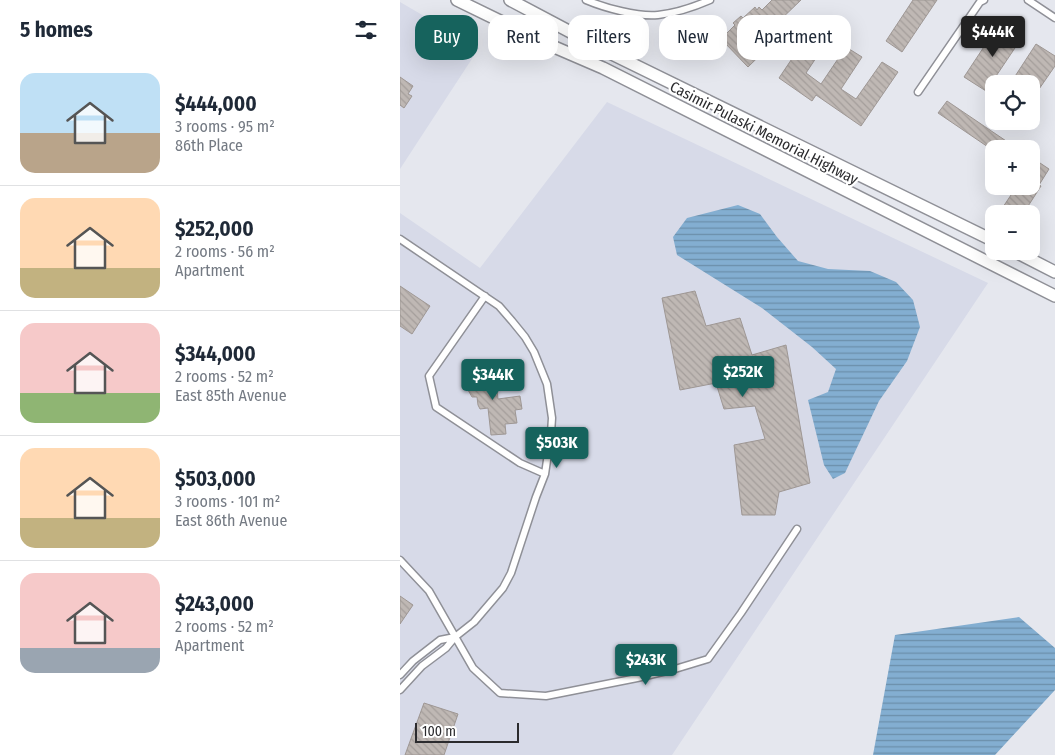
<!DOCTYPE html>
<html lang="en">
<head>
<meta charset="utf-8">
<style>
	:root { --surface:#fff; --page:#f6f6f7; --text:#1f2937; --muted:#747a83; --line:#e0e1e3; --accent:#16635d }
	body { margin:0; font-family:"Fira Sans Condensed",sans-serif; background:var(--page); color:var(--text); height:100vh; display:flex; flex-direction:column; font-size:19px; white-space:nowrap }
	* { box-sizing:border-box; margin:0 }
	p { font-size:16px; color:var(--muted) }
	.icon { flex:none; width:28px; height:28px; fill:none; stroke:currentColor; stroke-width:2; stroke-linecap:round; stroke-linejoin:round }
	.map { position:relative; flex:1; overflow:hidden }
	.details { display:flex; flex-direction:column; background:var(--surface); width:400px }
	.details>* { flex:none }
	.banner { position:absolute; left:15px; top:15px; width:475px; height:45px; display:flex; gap:10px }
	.buttons { position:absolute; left:585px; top:75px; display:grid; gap:10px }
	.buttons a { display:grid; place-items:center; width:55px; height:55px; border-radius:10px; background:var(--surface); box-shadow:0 5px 20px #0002; font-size:25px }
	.scale { position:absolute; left:15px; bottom:12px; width:104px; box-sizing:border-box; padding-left:5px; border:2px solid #2b2b2e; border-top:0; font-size:14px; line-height:18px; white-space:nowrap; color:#2b2b2e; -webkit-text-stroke:4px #fff; paint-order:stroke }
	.price { position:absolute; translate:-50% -42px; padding:0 11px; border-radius:5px; background:var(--accent); color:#fff; font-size:16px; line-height:32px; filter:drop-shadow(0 1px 2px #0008) }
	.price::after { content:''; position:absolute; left:50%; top:30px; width:15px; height:11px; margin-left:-8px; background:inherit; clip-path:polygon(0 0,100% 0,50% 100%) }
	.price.active { background:#222; color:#fff }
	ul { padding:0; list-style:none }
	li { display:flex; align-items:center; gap:15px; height:125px; padding:0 20px }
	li+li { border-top:1px solid var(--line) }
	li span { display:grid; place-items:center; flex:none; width:140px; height:100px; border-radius:15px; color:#555 }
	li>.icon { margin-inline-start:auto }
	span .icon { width:60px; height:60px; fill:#fffc; stroke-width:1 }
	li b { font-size:21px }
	h2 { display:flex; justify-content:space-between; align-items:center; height:60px; padding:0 20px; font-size:21px }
	.chip { padding:0 18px; border-radius:15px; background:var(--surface); box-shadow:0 5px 20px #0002; font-size:18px; line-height:45px }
	.chip.active { background:var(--accent); color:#fff }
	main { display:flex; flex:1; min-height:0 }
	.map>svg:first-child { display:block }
	.built { fill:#d7dae8 }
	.water { fill:url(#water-rules) }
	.building { fill:url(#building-back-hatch); stroke:#9e9794 }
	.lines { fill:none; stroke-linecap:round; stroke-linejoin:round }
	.minor-casing { stroke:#8f9097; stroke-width:9 }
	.motorway-casing { stroke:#8f9097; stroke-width:14 }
	.minor { stroke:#fff; stroke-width:6 }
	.motorway { stroke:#fff; stroke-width:11 }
	.labels { text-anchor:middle; stroke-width:4.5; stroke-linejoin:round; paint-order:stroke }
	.street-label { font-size:15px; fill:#2b2b2e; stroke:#fff }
</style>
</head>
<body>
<main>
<section class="details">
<h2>5 homes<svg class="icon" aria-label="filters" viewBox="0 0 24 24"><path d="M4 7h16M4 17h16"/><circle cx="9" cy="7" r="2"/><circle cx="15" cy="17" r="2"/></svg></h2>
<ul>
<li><span style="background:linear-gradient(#bfe0f5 60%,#b9a48a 0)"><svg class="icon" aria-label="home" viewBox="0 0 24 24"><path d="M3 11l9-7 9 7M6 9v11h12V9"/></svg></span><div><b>$444,000</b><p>3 rooms · 95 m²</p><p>86th Place</p></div></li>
<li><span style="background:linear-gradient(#ffd9b3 70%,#c2b280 0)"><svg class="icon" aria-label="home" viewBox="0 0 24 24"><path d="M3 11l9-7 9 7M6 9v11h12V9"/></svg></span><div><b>$252,000</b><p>2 rooms · 56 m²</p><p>Apartment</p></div></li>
<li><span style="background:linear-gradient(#f6c9c9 70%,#8fb573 0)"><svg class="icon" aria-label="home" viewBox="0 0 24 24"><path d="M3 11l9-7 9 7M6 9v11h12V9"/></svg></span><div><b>$344,000</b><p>2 rooms · 52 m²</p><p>East 85th Avenue</p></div></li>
<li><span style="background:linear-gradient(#ffd9b3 70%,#c2b280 0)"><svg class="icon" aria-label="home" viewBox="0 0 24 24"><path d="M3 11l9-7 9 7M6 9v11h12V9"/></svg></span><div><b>$503,000</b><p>3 rooms · 101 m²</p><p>East 86th Avenue</p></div></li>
<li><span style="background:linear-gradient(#f6c9c9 75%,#9aa5b1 0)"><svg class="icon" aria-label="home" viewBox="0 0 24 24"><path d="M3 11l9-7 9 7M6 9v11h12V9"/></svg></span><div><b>$243,000</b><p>2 rooms · 52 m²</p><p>Apartment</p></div></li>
</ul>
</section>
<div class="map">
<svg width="655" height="755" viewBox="0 0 655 755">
	<defs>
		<pattern id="water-rules" width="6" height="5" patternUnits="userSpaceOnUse" patternTransform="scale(1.25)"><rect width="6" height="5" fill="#83aed1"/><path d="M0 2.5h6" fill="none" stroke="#6b8eaa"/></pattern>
		<pattern id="building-back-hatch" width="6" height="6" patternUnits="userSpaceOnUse" patternTransform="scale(1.25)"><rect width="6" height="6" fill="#bfb8b4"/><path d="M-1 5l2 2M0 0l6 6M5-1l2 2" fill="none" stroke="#a49e9b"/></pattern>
	</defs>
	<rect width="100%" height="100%" fill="#e5e7ee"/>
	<path class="built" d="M0 2 79 48 0 169Z
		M207 102 588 283 272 755H0V213L80 268Z"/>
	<path class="water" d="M338 205 360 214 377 237 398 261 428 269 470 271 496 282 513 300 520 327 507 361 479 401 445 473 433 479 424 465 408 400 428 392 436 369 412 347 362 308 277 255 273 237 287 218Z
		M619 617 655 648V690L595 755H473L495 635Z"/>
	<path class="building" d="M372 0H401L375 25 383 33 348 67 323 41 326 38 324 36 335 25 333 23 341 16 343 18 355 7 357 10 359 7 362 10Z
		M513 0H537L502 52 486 41Z
		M418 20 434 31 406 73 421 84 446 47 462 57 441 89 456 99 482 62 498 72 461 126 416 95 412 101 379 78Z
		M599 24 621 39 586 91 564 77Z
		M636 44 655 56V66L637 92 631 88V84H610Z
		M0 77 13 86 8 94 12 96 4 108 0 105Z
		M547 101 618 149H591L538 113Z
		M631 157 649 169 639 185 641 186 623 214H612L603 207 617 186H631Z
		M0 286 30 306 12 334 0 326Z
		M295 291 306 326 340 318 352 355 386 345 410 483 379 492 375 515H342L334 445 365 439 355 406 324 409 316 383 280 390 262 298Z
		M78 369 79 371 90 370 91 381 96 380 98 399 120 396 122 409 115 410 117 423 105 424 106 434 91 435 88 408 80 409 78 405 77 397H72L68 390 66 370Z
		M0 596 13 605 0 624Z
		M24 703 58 714 44 755H5Z"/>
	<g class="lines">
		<g class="minor-casing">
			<path id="minor" d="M186 0C205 8 238 17 258 15 276 13 294 7 310 0
				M628 0 655 18
				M518 92 580 2 584 0
				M0 239 99 306 112 321 125 337 134 352 147 384 152 418 151 433 145 474 136 497 111 573 103 588 74 622 55 637 46 648 22 666 0 690
				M85 296 29 376 36 407 120 463 145 474
				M0 560 29 591 73 668 100 693 146 696 237 678 275 669 308 659 341 613 397 529
				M0 675 13 661 40 640 55 637"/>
		</g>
		<g class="motorway-casing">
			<path id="motorway" d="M57 0 145 43 203 68 655 296
				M110 0 212 54 594 241
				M614 251 655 272"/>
		</g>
		<use href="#minor" class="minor"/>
		<use href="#motorway" class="motorway"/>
	</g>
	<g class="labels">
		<g class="street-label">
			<text transform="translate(364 133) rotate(27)" y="5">Casimir Pulaski Memorial Highway</text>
		</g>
	</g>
</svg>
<div class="buttons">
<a><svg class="icon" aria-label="locate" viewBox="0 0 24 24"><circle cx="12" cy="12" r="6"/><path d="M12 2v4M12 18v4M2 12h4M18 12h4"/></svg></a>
<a>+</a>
<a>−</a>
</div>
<div class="scale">100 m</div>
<b class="price active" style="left:593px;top:58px">$444K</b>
<b class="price" style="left:343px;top:398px">$252K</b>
<b class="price" style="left:93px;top:401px">$344K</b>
<b class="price" style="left:157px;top:469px">$503K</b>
<b class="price" style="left:246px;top:686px">$243K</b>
<div class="banner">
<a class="chip active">Buy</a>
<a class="chip">Rent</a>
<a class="chip">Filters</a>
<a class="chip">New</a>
<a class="chip">Apartment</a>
</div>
</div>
</main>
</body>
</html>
